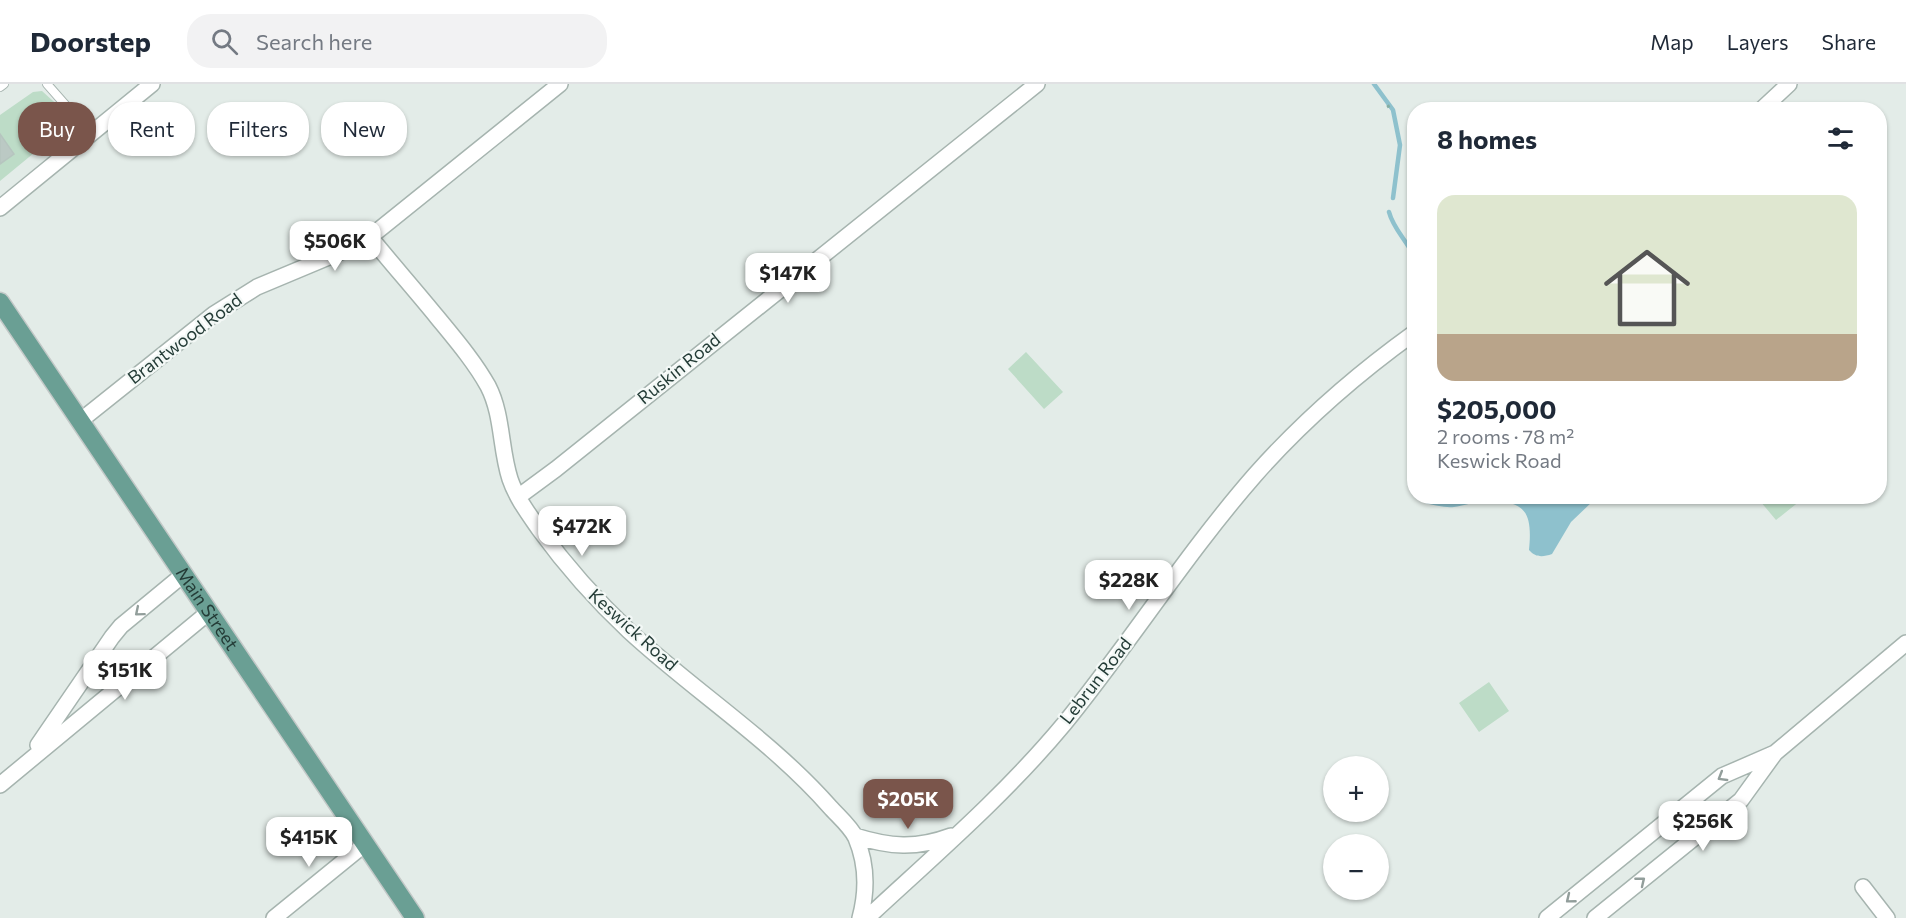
<!DOCTYPE html>
<html lang="en">
<head>
<meta charset="utf-8">
<style>
	:root { --surface:#fff; --page:#f2f2f3; --text:#1f2937; --muted:#747a83; --line:#e0e1e3; --accent:#7a554b }
	body { margin:0; font-family:Commissioner,sans-serif; background:var(--page); color:var(--text); height:100vh; display:flex; flex-direction:column; font-size:22px; white-space:nowrap }
	* { box-sizing:border-box; margin:0 }
	p { font-size:20px; color:var(--muted) }
	.icon { flex:none; width:33px; height:33px; fill:none; stroke:currentColor; stroke-width:2; stroke-linecap:round; stroke-linejoin:round }
	.map { position:relative; flex:1; overflow:hidden }
	.drawer { position:absolute; left:1407px; top:18px; width:480px; height:402px; display:flex; flex-direction:column; background:var(--surface); border-radius:24px; box-shadow:0 2px 4px #0004 }
	.drawer>* { flex:none }
	.banner { position:absolute; left:18px; top:18px; width:570px; height:54px; display:flex; gap:12px }
	.buttons { position:absolute; left:1323px; top:672px; display:grid; gap:12px }
	.buttons a { display:grid; place-items:center; width:66px; height:66px; border-radius:50%; background:var(--surface); box-shadow:0 2px 4px #0004; font-size:30px }
	.price { position:absolute; translate:-50% -51px; padding:0 14px; border-radius:12px; background:#fff; color:#222; font-size:20px; line-height:39px; filter:drop-shadow(0 2px 3px #0008) }
	.price::after { content:''; position:absolute; left:50%; top:36px; width:18px; height:14px; margin-left:-9px; background:inherit; clip-path:polygon(0 0,100% 0,50% 100%) }
	.price.on { background:var(--accent); color:#fff }
	ul { padding:0; list-style:none }
	li { display:grid; align-content:center; gap:12px; height:318px; padding:0 30px }
	li+li { border-top:2px solid var(--line) }
	li span { display:grid; place-items:center; height:186px; border-radius:18px; color:#555 }
	li>.icon { margin-inline-start:auto }
	span .icon { width:108px; height:108px; fill:#fffc; stroke-width:1 }
	li b { font-size:26px }
	h2 { display:flex; justify-content:space-between; align-items:center; height:72px; padding:0 30px; font-size:26px }
	.chip { padding:0 21px; border-radius:24px; background:var(--surface); box-shadow:0 2px 4px #0004; font-size:21px; line-height:54px }
	.chip.on { background:var(--accent); color:#fff }
	header { display:flex; align-items:center; gap:36px; box-sizing:border-box; height:84px; padding:0 30px; background:var(--surface); border-bottom:2px solid var(--line) }
	header strong { font-size:28px }
	nav { display:flex; gap:33px; margin-inline-start:auto; font-size:21px }
	.search { width:420px; height:54px; background:var(--page); display:flex; align-items:center; gap:15px; box-sizing:border-box; padding:0 21px; border-radius:24px; color:var(--muted); font-size:22px }
	.map>svg:first-child { display:block }
	.green { fill:#bddcc7 }
	.water { fill:#8ec1cd }
	.lines { fill:none; stroke-linecap:round; stroke-linejoin:round }
	.stream { stroke:#8ec1cd; stroke-width:4.5 }
	.building { fill:#bbc9c4; stroke:#b6c5bf; stroke-width:1.5 }
	.service-casing { stroke:#a6b4af; stroke-width:10 }
	.minor-casing { stroke:#a6b4af; stroke-width:18 }
	.primary-casing { stroke:#c2c8c7; stroke-width:21 }
	.path { stroke:#85ada3; stroke-width:3; stroke-dasharray:3 4.5; stroke-linecap:butt }
	.service { stroke:#fff; stroke-width:8 }
	.minor { stroke:#fff; stroke-width:15 }
	.primary { stroke:#6a9f94; stroke-width:18 }
	.oneway { stroke:#929e9b }
	.labels { text-anchor:middle; stroke-width:4.5; stroke-linejoin:round; paint-order:stroke }
	.street-label { font-size:18px; fill:#243c37; stroke:#f3f8f6 }
</style>
</head>
<body>
<header>
<strong>Doorstep</strong>
<div class="search"><svg class="icon" aria-label="search" viewBox="0 0 24 24"><circle cx="10" cy="10" r="6"/><path d="M15 15l6 6"/></svg>Search here</div>
<nav><a>Map</a><a>Layers</a><a>Share</a></nav>
</header>
<div class="map">
<svg width="1906" height="834" viewBox="0 0 1906 834">
	<rect width="100%" height="100%" fill="#e3ece8"/>
	<path class="green" d="M42 7 74 36 0 97V31L33 8Z
		M1026 268 1063 308 1044 325 1008 285Z
		M1765 413V412L1805 413 1776 436 1760 417Z
		M1489 598 1509 627 1479 648 1459 619Z"/>
	<path class="water" d="M1427 412H1589L1593 417 1571 438 1552 470C1543 473 1536 474 1529 466 1533 426 1524 415 1482 418 1472 418 1463 422 1454 423 1445 424 1434 421 1425 419V415Z"/>
	<g class="lines">
		<path class="stream" d="M1374 0 1393 26 1400 61 1393 114
			M1389 128C1393 144 1406 156 1414 172
			M1413 221 1414 214"/>
	</g>
	<path class="building" d="M0 50 14 70 0 80Z"/>
	<g class="lines">
		<g class="service-casing">
			<path id="service" d="M47 0 91 50
				M0 3 4 0"/>
		</g>
		<g class="minor-casing">
			<path id="minor" d="M1761 26 1789 0
				M0 124 152 0
				M370 153C392 180 415 206 437 233 455 255 474 277 488 302 503 331 500 364 510 395 516 413 528 429 539 445 566 482 596 516 629 547 694 607 771 656 830 723 838 732 851 743 856 754 867 780 867 808 860 834
				M80 337 214 230 257 203 355 162 370 153 560 0
				M518 413 556 385 1037 0
				M38 661 112 553 121 542 184 490
				M0 701 209 528
				M855 752C890 763 916 765 951 752
				M1863 803 1887 834
				M274 834 365 760
				M867 834C935 771 1005 711 1064 640 1130 559 1186 470 1255 391 1302 338 1357 290 1414 249
				M1547 834 1722 692 1775 669
				M1595 834 1741 716 1775 669 1906 559"/>
		</g>
		<g class="primary-casing">
			<g id="primary">
				<path id="s1" d="M0 218 415 834"/>
			</g>
		</g>
		<path class="path" d="M1387 23 1393 20"/>
		<use href="#service" class="service"/>
		<use href="#minor" class="minor"/>
		<use href="#primary" class="primary"/>
	</g>
	<defs><path id="oneway-chevron" d="M-2-3.5L2.5 0L-2 3.5" fill="none" stroke-width="1.6" stroke-linecap="round" stroke-linejoin="round" transform="scale(1.5)"/></defs>
	<g class="oneway">
		<use href="#oneway-chevron" transform="translate(139 528) rotate(140)"/>
		<use href="#oneway-chevron" transform="translate(1722 693) rotate(149)"/>
		<use href="#oneway-chevron" transform="translate(1641 797) rotate(-39)"/>
		<use href="#oneway-chevron" transform="translate(1570 815) rotate(141)"/>
	</g>
	<g class="labels">
		<g class="street-label">
			<text transform="translate(185 255) rotate(-37)" y="6">Brantwood Road</text>
			<text transform="translate(679 285) rotate(-39)" y="6">Ruskin Road</text>
			<text dy="6" stroke="none"><textPath href="#s1" startOffset="370">Main Street</textPath></text>
			<text transform="translate(633 546) rotate(42)" y="6">Keswick Road</text>
			<text transform="translate(1096 597) rotate(-52)" y="6">Lebrun Road</text>
		</g>
	</g>
</svg>
<div class="buttons">
<a>+</a>
<a>−</a>
</div>
<b class="price" style="left:335px;top:188px">$506K</b>
<b class="price" style="left:788px;top:220px">$147K</b>
<b class="price" style="left:582px;top:473px">$472K</b>
<b class="price" style="left:1129px;top:527px">$228K</b>
<b class="price" style="left:125px;top:617px">$151K</b>
<b class="price on" style="left:908px;top:746px">$205K</b>
<b class="price" style="left:1703px;top:768px">$256K</b>
<b class="price" style="left:309px;top:784px">$415K</b>
<div class="banner">
<a class="chip on">Buy</a>
<a class="chip">Rent</a>
<a class="chip">Filters</a>
<a class="chip">New</a>
</div>
<section class="drawer">
<h2>8 homes<svg class="icon" aria-label="filters" viewBox="0 0 24 24"><path d="M4 7h16M4 17h16"/><circle cx="9" cy="7" r="2"/><circle cx="15" cy="17" r="2"/></svg></h2>
<ul>
<li><span style="background:linear-gradient(#dfe7d0 75%,#b9a48a 0)"><svg class="icon" aria-label="home" viewBox="0 0 24 24"><path d="M3 11l9-7 9 7M6 9v11h12V9"/></svg></span><div><b>$205,000</b><p>2 rooms · 78 m²</p><p>Keswick Road</p></div></li>
</ul>
</section>
</div>
</body>
</html>
